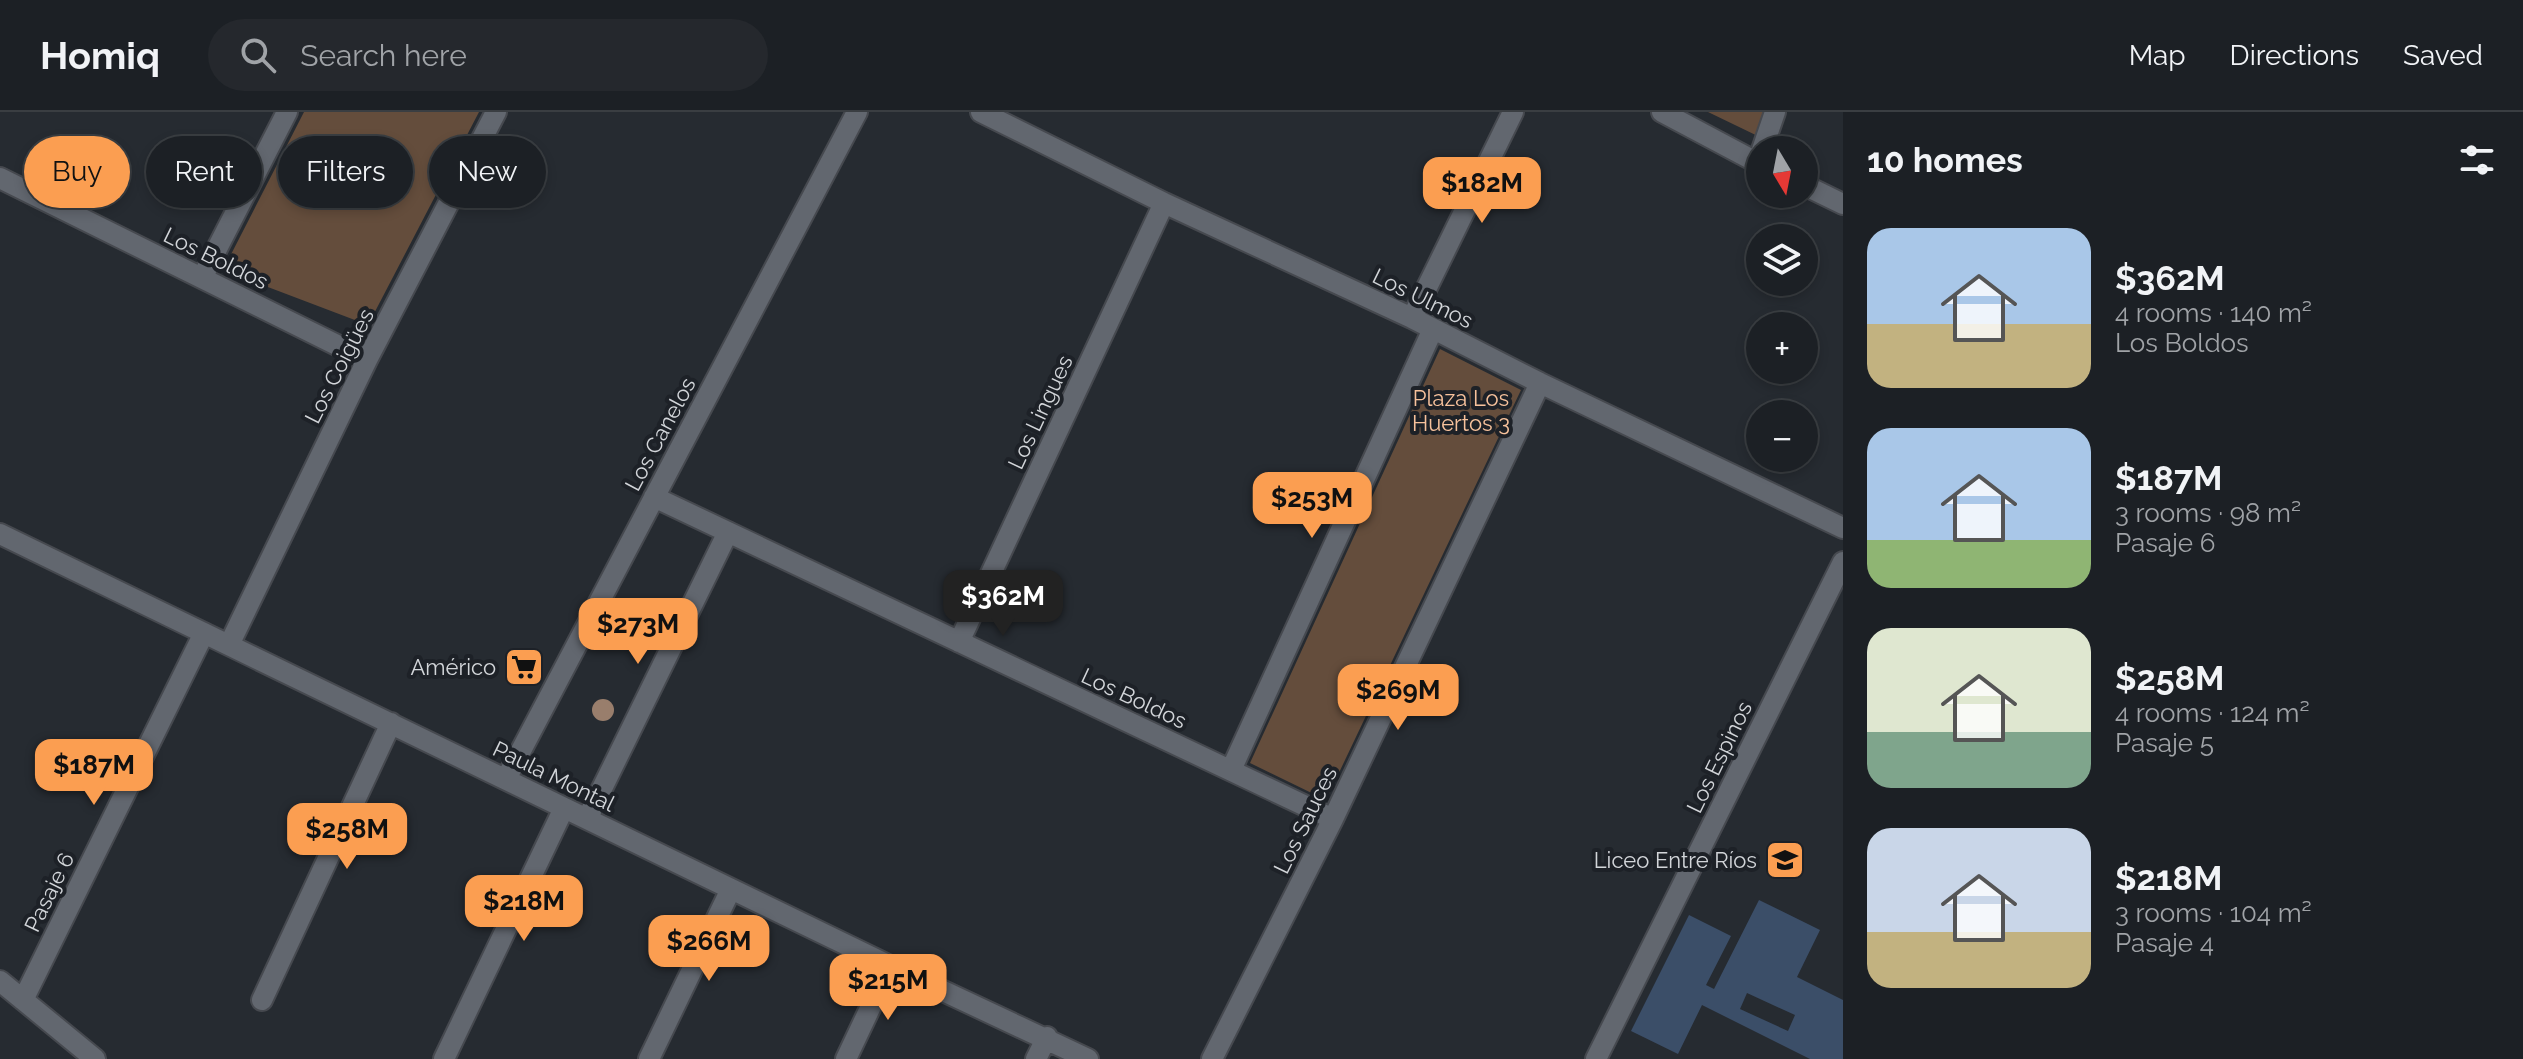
<!DOCTYPE html>
<html lang="en">
<head>
<meta charset="utf-8">
<style>
	:root { --surface:#1c2025; --page:#25282d; --text:#f1f3f6; --muted:#a0a3a7; --line:#3a3e42; --accent:#fb9e51 }
	body { margin:0; font-family:Raleway,sans-serif; background:var(--page); color:var(--text); height:100vh; display:flex; flex-direction:column; font-size:30px; white-space:nowrap }
	* { box-sizing:border-box; margin:0 }
	p { font-size:26px; color:var(--muted) }
	.icon { flex:none; width:44px; height:44px; fill:none; stroke:currentColor; stroke-width:2; stroke-linecap:round; stroke-linejoin:round }
	.map { position:relative; flex:1; overflow:hidden }
	.sheet { display:flex; flex-direction:column; background:var(--surface); width:680px }
	.sheet>* { flex:none }
	.top-card { position:absolute; left:24px; top:24px; width:760px; height:72px; display:flex; gap:16px }
	.needle { width:52px; rotate:170deg }
	.controls { position:absolute; left:1746px; top:24px; display:grid; gap:16px }
	.controls a { display:grid; place-items:center; width:72px; height:72px; border-radius:50%; background:var(--surface); box-shadow:0 4px 12px #0003,0 0 0 2px var(--line); font-size:40px }
	.price { position:absolute; translate:-50% -68px; padding:0 18px; border-radius:16px; background:var(--accent); color:#111; font-size:26px; line-height:52px; filter:drop-shadow(0 2px 4px #0008) }
	.price::after { content:''; position:absolute; left:50%; top:48px; width:24px; height:18px; margin-left:-12px; background:inherit; clip-path:polygon(0 0,100% 0,50% 100%) }
	.price.current { background:#222; color:#fff }
	ul { padding:0; list-style:none }
	li { display:flex; align-items:center; gap:24px; height:200px; padding:0 24px }
	li span { display:grid; place-items:center; flex:none; width:224px; height:160px; border-radius:24px; color:#555 }
	li>.icon { margin-inline-start:auto }
	span .icon { width:96px; height:96px; fill:#fffc; stroke-width:1 }
	li b { font-size:34px }
	h2 { display:flex; justify-content:space-between; align-items:center; height:96px; padding:0 24px; font-size:34px }
	.tag { padding:0 28px; border-radius:36px; background:var(--surface); box-shadow:0 4px 12px #0003,0 0 0 2px var(--line); font-size:28px; line-height:72px }
	.tag.current { background:var(--accent); color:#111 }
	header { display:flex; align-items:center; gap:48px; box-sizing:border-box; height:112px; padding:0 40px; background:var(--surface); border-bottom:2px solid var(--line) }
	header strong { font-size:38px }
	nav { display:flex; gap:44px; margin-inline-start:auto; font-size:28px }
	.search { width:560px; height:72px; background:var(--page); display:flex; align-items:center; gap:20px; box-sizing:border-box; padding:0 28px; border-radius:44px; color:var(--muted); font-size:30px }
	main { display:flex; flex:1; min-height:0 }
	.map>svg:first-child { display:block }
	.green { fill:#644d3c }
	.building { fill:#3b4e68; fill-rule:evenodd }
	.lines { fill:none; stroke-linecap:round; stroke-linejoin:round }
	.minor-casing { stroke:#46494f; stroke-width:24 }
	.minor { stroke:#62676f; stroke-width:20 }
	.tree { fill:#997e6c }
	.labels { text-anchor:middle; stroke-width:8; stroke-linejoin:round; paint-order:stroke }
	.street-label { font-size:22px; fill:#d2d5d9; stroke:#1d2127 }
	.park-label { font-size:22px; fill:#f7c29c; stroke:#1d2127 }
	.poi-label { font-size:22px; fill:#d2d5d9; stroke:#1d2127; text-anchor:end }
</style>
</head>
<body>
<header>
<strong>Homiq</strong>
<div class="search"><svg class="icon" aria-label="search" viewBox="0 0 24 24"><circle cx="10" cy="10" r="6"/><path d="M15 15l6 6"/></svg>Search here</div>
<nav><a>Map</a><a>Directions</a><a>Saved</a></nav>
</header>
<main>
<div class="map">
<svg width="1843" height="947" viewBox="0 0 1843 947">
	<rect width="100%" height="100%" fill="#262b31"/>
	<path class="green" d="M304 0H479L368 213 223 158Z
		M1708 0H1774L1766 28Z
		M1440 237 1521 278 1326 688 1250 651Z"/>
	<path class="building" d="M1759 788 1820 818 1797 865 1843 888V947H1810L1702 893 1678 942 1631 919 1689 803 1731 824 1706 873 1714 877ZM1747 881 1795 903 1788 919 1740 897Z"/>
	<g class="lines">
		<g class="minor-casing">
			<path id="minor" d="M981 0 1164 91 1412 206 1540 271 1843 416
				M1662 0 1760 52
				M1762 38 1775 0
				M0 66 367 248
				M1804 73 1843 92
				M202 166 287 0
				M1412 206 1513 0
				M654 385 1333 707
				M0 422 890 854 1088 947
				M959 530 1164 91
				M229 533 367 248 496 0
				M1231 658 1433 217
				M506 667 857 0
				M587 707 728 420
				M0 869 95 947
				M23 888 204 521
				M262 888 391 611
				M444 947 564 696
				M649 947 731 777
				M846 947 890 854
				M1036 947 1047 925
				M1212 947 1333 707 1540 271
				M1596 947 1843 450"/>
		</g>
		<use href="#minor" class="minor"/>
	</g>
	<g class="tree">
		<circle cx="653" cy="517" r="11"/>
		<circle cx="603" cy="598" r="11"/>
	</g>
	<defs>
		<g id="supermarket-square" transform="scale(2)"><rect x="-9" y="-9" width="18" height="18" rx="4" fill="#fb9e51" stroke="#1d2127"/><path d="M-6-5.5h2.5l.6 2H6L4.5 2H-2.5L-4.4-4H-6ZM-1.5 3.2a1.3 1.3 0 1 0 .1 0ZM3 3.2a1.3 1.3 0 1 0 .1 0Z" fill="#111"/></g>
		<g id="school-square" transform="scale(2)"><rect x="-9" y="-9" width="18" height="18" rx="4" fill="#fb9e51" stroke="#1d2127"/><path d="M0-5L7-2L0 1L-7-2ZM-4 1L0 2.5L4 1V4Q0 6-4 4Z" fill="#111"/></g>
	</defs>
	<g fill-rule="evenodd">
		<use href="#supermarket-square" x="524" y="555"/>
		<use href="#school-square" x="1785" y="748"/>
	</g>
	<g class="labels">
		<g class="street-label">
			<text transform="translate(216 146) rotate(26)" y="8">Los Boldos</text>
			<text transform="translate(1423 186) rotate(26)" y="8">Los Ulmos</text>
			<text transform="translate(339 254) rotate(-63)" y="8">Los Coigües</text>
			<text transform="translate(1040 300) rotate(-65)" y="8">Los Lingues</text>
			<text transform="translate(660 322) rotate(-62)" y="8">Los Canelos</text>
			<text transform="translate(1134 586) rotate(25)" y="8">Los Boldos</text>
			<text transform="translate(1719 645) rotate(-64)" y="8">Los Espinos</text>
			<text transform="translate(554 664) rotate(26)" y="8">Paula Montal</text>
			<text transform="translate(1305 708) rotate(-64)" y="8">Los Sauces</text>
			<text transform="translate(49 780) rotate(-64)" y="8">Pasaje 6</text>
		</g>
		<g class="park-label">
			<text x="1461" y="294">Plaza Los<tspan x="1461" dy="25">Huertos 3</tspan></text>
		</g>
		<g class="poi-label">
			<text x="496" y="563">Américo</text>
			<text x="1757" y="756">Liceo Entre Ríos</text>
		</g>
	</g>
</svg>
<div class="controls">
<a><svg class="needle" viewBox="-14 -14 28 28"><path d="M0-13l5 13h-10z" fill="#e53935"/><path d="M0 13l5-13h-10z" fill="#a0a3a7"/></svg></a>
<a><svg class="icon" aria-label="layers" viewBox="0 0 24 24"><path d="M12 4l9 5-9 5-9-5zM3 14l9 5 9-5"/></svg></a>
<a>+</a>
<a>−</a>
</div>
<b class="price" style="left:1482px;top:113px">$182M</b>
<b class="price" style="left:1312px;top:428px">$253M</b>
<b class="price current" style="left:1003px;top:526px">$362M</b>
<b class="price" style="left:638px;top:554px">$273M</b>
<b class="price" style="left:1398px;top:620px">$269M</b>
<b class="price" style="left:94px;top:695px">$187M</b>
<b class="price" style="left:347px;top:759px">$258M</b>
<b class="price" style="left:524px;top:831px">$218M</b>
<b class="price" style="left:709px;top:871px">$266M</b>
<b class="price" style="left:888px;top:910px">$215M</b>
<div class="top-card">
<a class="tag current">Buy</a>
<a class="tag">Rent</a>
<a class="tag">Filters</a>
<a class="tag">New</a>
</div>
</div>
<section class="sheet">
<h2>10 homes<svg class="icon" aria-label="filters" viewBox="0 0 24 24"><path d="M4 7h16M4 17h16"/><circle cx="9" cy="7" r="2"/><circle cx="15" cy="17" r="2"/></svg></h2>
<ul>
<li><span style="background:linear-gradient(#a9c7e8 60%,#c2b280 0)"><svg class="icon" aria-label="home" viewBox="0 0 24 24"><path d="M3 11l9-7 9 7M6 9v11h12V9"/></svg></span><div><b>$362M</b><p>4 rooms · 140 m²</p><p>Los Boldos</p></div></li>
<li><span style="background:linear-gradient(#a9c7e8 70%,#8fb573 0)"><svg class="icon" aria-label="home" viewBox="0 0 24 24"><path d="M3 11l9-7 9 7M6 9v11h12V9"/></svg></span><div><b>$187M</b><p>3 rooms · 98 m²</p><p>Pasaje 6</p></div></li>
<li><span style="background:linear-gradient(#dfe7d0 65%,#7fa58c 0)"><svg class="icon" aria-label="home" viewBox="0 0 24 24"><path d="M3 11l9-7 9 7M6 9v11h12V9"/></svg></span><div><b>$258M</b><p>4 rooms · 124 m²</p><p>Pasaje 5</p></div></li>
<li><span style="background:linear-gradient(#c9d6e8 65%,#c2b280 0)"><svg class="icon" aria-label="home" viewBox="0 0 24 24"><path d="M3 11l9-7 9 7M6 9v11h12V9"/></svg></span><div><b>$218M</b><p>3 rooms · 104 m²</p><p>Pasaje 4</p></div></li>
</ul>
</section>
</main>
</body>
</html>
